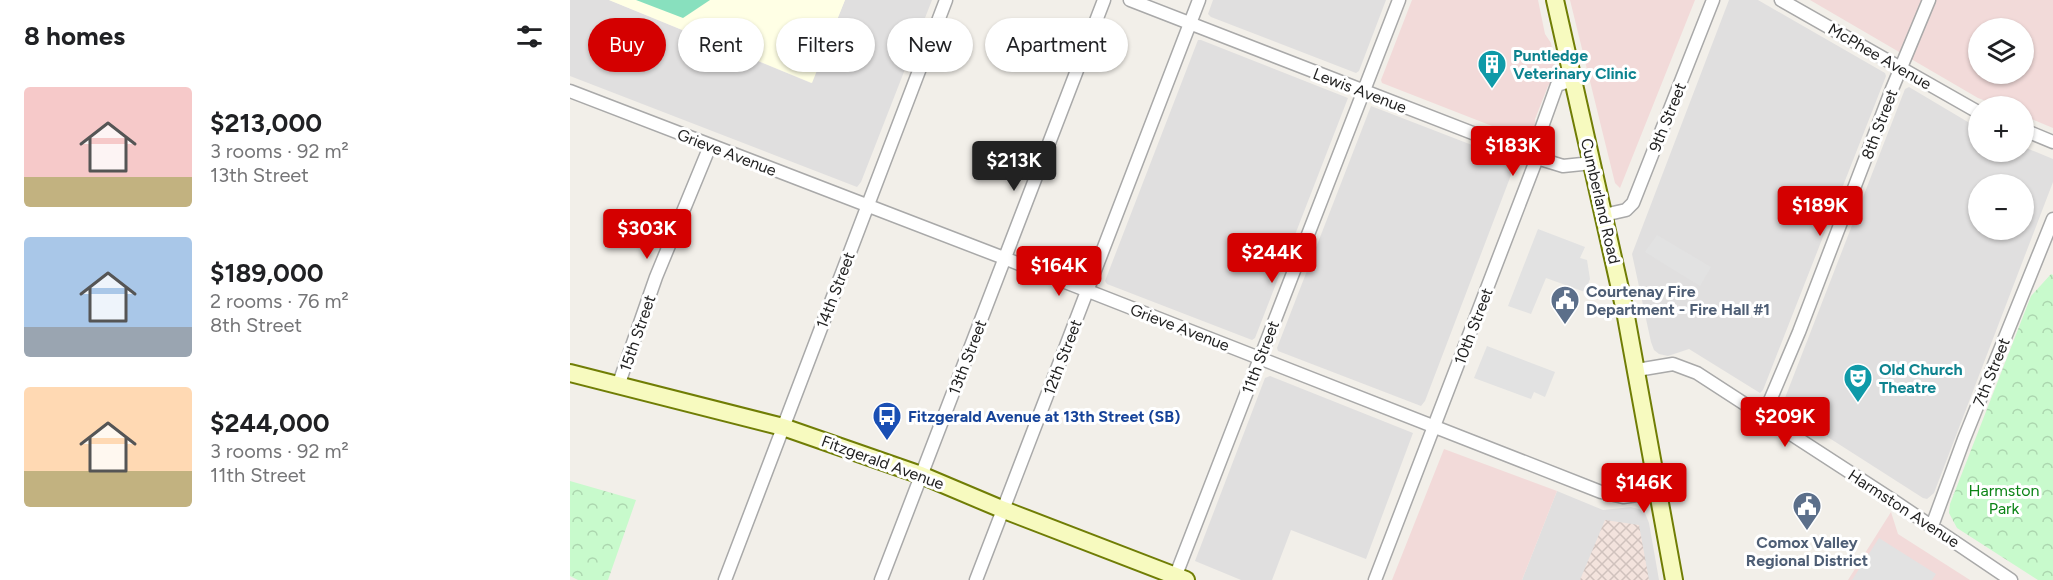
<!DOCTYPE html>
<html lang="en">
<head>
<meta charset="utf-8">
<style>
	:root { --surface:#fff; --page:#f2f2f2; --text:#202124; --muted:#757577; --accent:#d40000 }
	body { margin:0; font-family:Figtree,sans-serif; background:var(--page); color:var(--text); height:100vh; display:flex; flex-direction:column; font-size:22px; white-space:nowrap }
	* { box-sizing:border-box; margin:0 }
	p { font-size:20px; color:var(--muted) }
	.icon { flex:none; width:33px; height:33px; fill:none; stroke:currentColor; stroke-width:2; stroke-linecap:round; stroke-linejoin:round }
	.map { position:relative; flex:1; overflow:hidden }
	.drawer { display:flex; flex-direction:column; background:var(--surface); width:570px }
	.drawer>* { flex:none }
	.banner { position:absolute; left:18px; top:18px; width:570px; height:54px; display:flex; gap:12px }
	.fabs { position:absolute; left:1398px; top:18px; display:grid; gap:12px }
	.fabs a { display:grid; place-items:center; width:66px; height:66px; border-radius:50%; background:var(--surface); box-shadow:0 2px 4px #0004; font-size:30px }
	.price { position:absolute; translate:-50% -51px; padding:0 14px; border-radius:6px; background:var(--accent); color:#fff; font-size:20px; line-height:39px; filter:drop-shadow(0 2px 3px #0008) }
	.price::after { content:''; position:absolute; left:50%; top:36px; width:18px; height:14px; margin-left:-9px; background:inherit; clip-path:polygon(0 0,100% 0,50% 100%) }
	.price.current { background:#222; color:#fff }
	ul { padding:0; list-style:none }
	li { display:flex; align-items:center; gap:18px; height:150px; padding:0 24px }
	li span { display:grid; place-items:center; flex:none; width:168px; height:120px; border-radius:6px; color:#555 }
	li>.icon { margin-inline-start:auto }
	span .icon { width:72px; height:72px; fill:#fffc; stroke-width:1 }
	li b { font-size:26px }
	h2 { display:flex; justify-content:space-between; align-items:center; height:72px; padding:0 24px; font-size:26px }
	.tag { padding:0 21px; border-radius:27px; background:var(--surface); box-shadow:0 2px 4px #0004; font-size:21px; line-height:54px }
	.tag.current { background:var(--accent); color:#fff }
	main { display:flex; flex:1; min-height:0 }
	.map>svg:first-child { display:block }
	.residential { fill:#e0dfdf; fill-rule:evenodd }
	.commercial { fill:#f2dad9; fill-rule:evenodd }
	.education { fill:#ffffe5 }
	.military { fill:url(#military-cross-hatch) }
	.park { fill:url(#park-crowns) }
	.pitch { fill:#88e0be }
	.parking { fill:#e2e2e2 }
	.lines { fill:none; stroke-linecap:round; stroke-linejoin:round }
	.street-casing { stroke:#a9a9a9; stroke-width:15 }
	.secondary-casing { stroke:#707d05; stroke-width:20 }
	.street { stroke:#fff; stroke-width:12 }
	.secondary { stroke:#f7fabf; stroke-width:16 }
	.labels { text-anchor:middle; stroke-width:6; stroke-linejoin:round; paint-order:stroke }
	.culture-label { font-size:16px; font-weight:bold; fill:#0d838f; stroke:#fff; text-anchor:start }
	.street-label { font-size:16px; fill:#222; stroke:#fff }
	.service-label { font-size:16px; font-weight:bold; fill:#4e5e75; stroke:#fff; text-anchor:start }
	.transit-label { font-size:16px; font-weight:bold; fill:#164399; stroke:#fff; text-anchor:start }
	.park-label { font-size:16px; fill:#0c8416; stroke:#fff }
</style>
</head>
<body>
<main>
<section class="drawer">
<h2>8 homes<svg class="icon" aria-label="filters" viewBox="0 0 24 24"><path d="M4 7h16M4 17h16"/><circle cx="9" cy="7" r="2"/><circle cx="15" cy="17" r="2"/></svg></h2>
<ul>
<li><span style="background:linear-gradient(#f6c9c9 75%,#c2b280 0)"><svg class="icon" aria-label="home" viewBox="0 0 24 24"><path d="M3 11l9-7 9 7M6 9v11h12V9"/></svg></span><div><b>$213,000</b><p>3 rooms · 92 m²</p><p>13th Street</p></div></li>
<li><span style="background:linear-gradient(#a9c7e8 75%,#9aa5b1 0)"><svg class="icon" aria-label="home" viewBox="0 0 24 24"><path d="M3 11l9-7 9 7M6 9v11h12V9"/></svg></span><div><b>$189,000</b><p>2 rooms · 76 m²</p><p>8th Street</p></div></li>
<li><span style="background:linear-gradient(#ffd9b3 70%,#c2b280 0)"><svg class="icon" aria-label="home" viewBox="0 0 24 24"><path d="M3 11l9-7 9 7M6 9v11h12V9"/></svg></span><div><b>$244,000</b><p>3 rooms · 92 m²</p><p>11th Street</p></div></li>
</ul>
</section>
<div class="map">
<svg width="1483" height="580" viewBox="0 0 1483 580">
	<defs>
		<pattern id="military-cross-hatch" width="8" height="8" patternUnits="userSpaceOnUse" patternTransform="scale(1.5)"><rect width="8" height="8" fill="#f3e3dd"/><path d="M0 0l8 8M0 8l8-8" fill="none" stroke="#d0c2bd"/></pattern>
		<pattern id="park-crowns" width="20" height="18" patternUnits="userSpaceOnUse" patternTransform="scale(1.5)"><rect width="20" height="18" fill="#c8facc"/><path d="M2 6a3 3 0 1 1 6 0M12 15a3 3 0 1 1 6 0" fill="none" stroke="#acd6af"/></pattern>
	</defs>
	<rect width="100%" height="100%" fill="#f2efe9"/>
	<path class="residential" d="M0 0H39L241 83 275 0H362L291 182 287 187 0 76Z
		M643 0H816L789 71 786 73 641 17 638 14Z
		M1159 0H1188L1315 73 1316 76 1193 390 1190 393 1119 349 1098 356 1089 354 1084 350 1081 342 1062 254Z
		M628 40H631L778 98 685 338 682 340 537 284 535 281Z
		M1339 87 1408 128V152H1454V147L1483 159V182L1364 493 1357 499 1353 498 1217 411 1213 403 1335 89ZM1408 184H1454V230H1408Z
		M801 106 946 162 855 401 851 406 708 351 707 348Z
		M700 376 843 433 796 559 721 530 702 580H671L625 561 695 378Z
		M987 491 1033 510 1061 507 1069 509 1075 513 1079 523 1089 580H952Z"/>
	<path class="commercial" d="M842 0H968L975 34 981 43 987 74 985 79 978 86 965 119 966 129 963 136 948 139 940 133 812 83 811 80Z
		M1000 0H1125L1050 188 1045 183Z
		M1240 0H1483V128L1454 116V106H1429L1408 98ZM1408 28H1454V74H1408Z
		M874 449 987 491 952 580H822Z
		M1321 512 1328 534 1400 580H1278Z"/>
	<path class="education" d="M39 0H275L242 83Z"/>
	<path class="military" d="M1035 520 1069 525 1079 580H1010Z"/>
	<path class="park" d="M1481 274 1483 275V580H1468L1387 528 1379 513 1380 504 1461 296Z
		M0 481 66 500 38 580H8L0 576Z"/>
	<path class="pitch" d="M66 0H140L113 18Z"/>
	<path class="parking" d="M968 229 1015 247 1010 258 1017 260 1020 279 1015 292 976 278 961 314 938 306Z
		M1087 235 1141 267 1130 286 1075 252Z
		M917 346 985 372 975 397 964 392 961 399 904 378Z
		M1309 538 1366 574 1362 580H1282Z"/>
	<g class="lines">
		<g class="street-casing">
			<path id="street" d="M560 0 967 158 993 166 1022 163
				M1211 0 1408 112
				M0 91 434 258 1031 492 1053 497 1088 492
				M1454 130 1483 142
				M1034 215 1056 210 1063 203 1143 0
				M1067 370 1103 364 1127 373 1321 499 1441 580
				M48 386 86 277 140 146
				M1193 417 1229 332 1322 89 1359 0
				M1362 526 1394 439 1483 219
				M155 580 376 0
				M311 580 534 0
				M406 580 629 0
				M604 580 829 0
				M805 580 967 158 968 138 987 85 1003 80"/>
		</g>
		<g class="secondary-casing">
			<path id="secondary" d="M985 0 1055 311 1104 580
				M0 373 213 427 351 475 434 510 616 580"/>
		</g>
		<use href="#street" class="street"/>
		<use href="#secondary" class="secondary"/>
	</g>
	<defs>
		<g id="building-pin" transform="scale(1.5)"><path d="M0 17L-7.5 6A9.5 9.5 0 1 1 7.5 6Z" fill="#0f9aa8" stroke="#fff"/><path d="M-4-6H4V6H1V3H-1V6H-4ZM-2.5-4.3h1.7v1.8h-1.7ZM.8-4.3h1.7v1.8H.8ZM-2.5-1h1.7V.8h-1.7ZM.8-1h1.7V.8H.8Z" fill="#fff"/></g>
		<g id="civic-pin" transform="scale(1.5)"><path d="M0 17L-7.5 6A9.5 9.5 0 1 1 7.5 6Z" fill="#5c6f8a" stroke="#fff"/><path d="M-.6-6.5H3V-4.5H.6V-3L4-1V1h2V6H-6V1h2V-1L-.6-3ZM-1.2 2.5V6h2.4V2.5Z" fill="#fff"/></g>
		<g id="theatre-pin" transform="scale(1.5)"><path d="M0 17L-7.5 6A9.5 9.5 0 1 1 7.5 6Z" fill="#0f9aa8" stroke="#fff"/><path d="M-5-5.5Q0-4 5-5.5V0Q5 5 0 6Q-5 5-5 0ZM-3.3-2.5H-1v1.5H-3.3ZM1-2.5H3.3v1.5H1ZM-2.8 1Q0 5.5 2.8 1Z" fill="#fff"/></g>
		<g id="bus-pin" transform="scale(1.5)"><path d="M0 17L-7.5 6A9.5 9.5 0 1 1 7.5 6Z" fill="#1a4fb4" stroke="#fff"/><path d="M-5-6H5V4H4V6H2V4H-2V6H-4V4H-5ZM-3.5-4V0h7V-4ZM-3.5 1.2v1.5H-2V1.2ZM2 1.2v1.5H3.5V1.2Z" fill="#fff"/></g>
	</defs>
	<g fill-rule="evenodd">
		<use href="#building-pin" x="922" y="64"/>
		<use href="#civic-pin" x="995" y="300"/>
		<use href="#theatre-pin" x="1288" y="378"/>
		<use href="#bus-pin" x="317" y="416"/>
		<use href="#civic-pin" x="1237" y="506"/>
	</g>
	<g class="labels">
		<g class="culture-label">
			<text x="943" y="61">Puntledge<tspan x="943" dy="18">Veterinary Clinic</tspan></text>
			<text x="1309" y="375">Old Church<tspan x="1309" dy="18">Theatre</tspan></text>
		</g>
		<g class="street-label">
			<text transform="translate(1310 56) rotate(30)" y="6">McPhee Avenue</text>
			<text transform="translate(790 90) rotate(21)" y="6">Lewis Avenue</text>
			<text transform="translate(1097 117) rotate(-68)" y="6">9th Street</text>
			<text transform="translate(1309 124) rotate(-69)" y="6">8th Street</text>
			<text transform="translate(157 152) rotate(21)" y="6">Grieve Avenue</text>
			<text transform="translate(1031 201) rotate(77)" y="6">Cumberland Road</text>
			<text transform="translate(265 290) rotate(-69)" y="6">14th Street</text>
			<text transform="translate(903 326) rotate(-69)" y="6">10th Street</text>
			<text transform="translate(610 327) rotate(21)" y="6">Grieve Avenue</text>
			<text transform="translate(67 333) rotate(-71)" y="6">15th Street</text>
			<text transform="translate(397 357) rotate(-69)" y="6">13th Street</text>
			<text transform="translate(492 357) rotate(-69)" y="6">12th Street</text>
			<text transform="translate(690 357) rotate(-69)" y="6">11th Street</text>
			<text transform="translate(1421 372) rotate(-68)" y="6">7th Street</text>
			<text transform="translate(313 462) rotate(20)" y="6">Fitzgerald Avenue</text>
			<text transform="translate(1334 508) rotate(33)" y="6">Harmston Avenue</text>
		</g>
		<g class="service-label">
			<text x="1016" y="297">Courtenay Fire<tspan x="1016" dy="18">Department - Fire Hall #1</tspan></text>
			<text x="1237" y="548" text-anchor="middle">Comox Valley<tspan x="1237" dy="18">Regional District</tspan></text>
		</g>
		<g class="transit-label">
			<text x="338" y="422">Fitzgerald Avenue at 13th Street (SB)</text>
		</g>
		<g class="park-label">
			<text x="1434" y="496">Harmston<tspan x="1434" dy="18">Park</tspan></text>
		</g>
	</g>
</svg>
<div class="fabs">
<a><svg class="icon" aria-label="layers" viewBox="0 0 24 24"><path d="M12 4l9 5-9 5-9-5zM3 14l9 5 9-5"/></svg></a>
<a>+</a>
<a>−</a>
</div>
<b class="price" style="left:943px;top:177px">$183K</b>
<b class="price current" style="left:444px;top:192px">$213K</b>
<b class="price" style="left:1250px;top:237px">$189K</b>
<b class="price" style="left:77px;top:260px">$303K</b>
<b class="price" style="left:702px;top:284px">$244K</b>
<b class="price" style="left:489px;top:297px">$164K</b>
<b class="price" style="left:1215px;top:448px">$209K</b>
<b class="price" style="left:1074px;top:514px">$146K</b>
<div class="banner">
<a class="tag current">Buy</a>
<a class="tag">Rent</a>
<a class="tag">Filters</a>
<a class="tag">New</a>
<a class="tag">Apartment</a>
</div>
</div>
</main>
</body>
</html>
